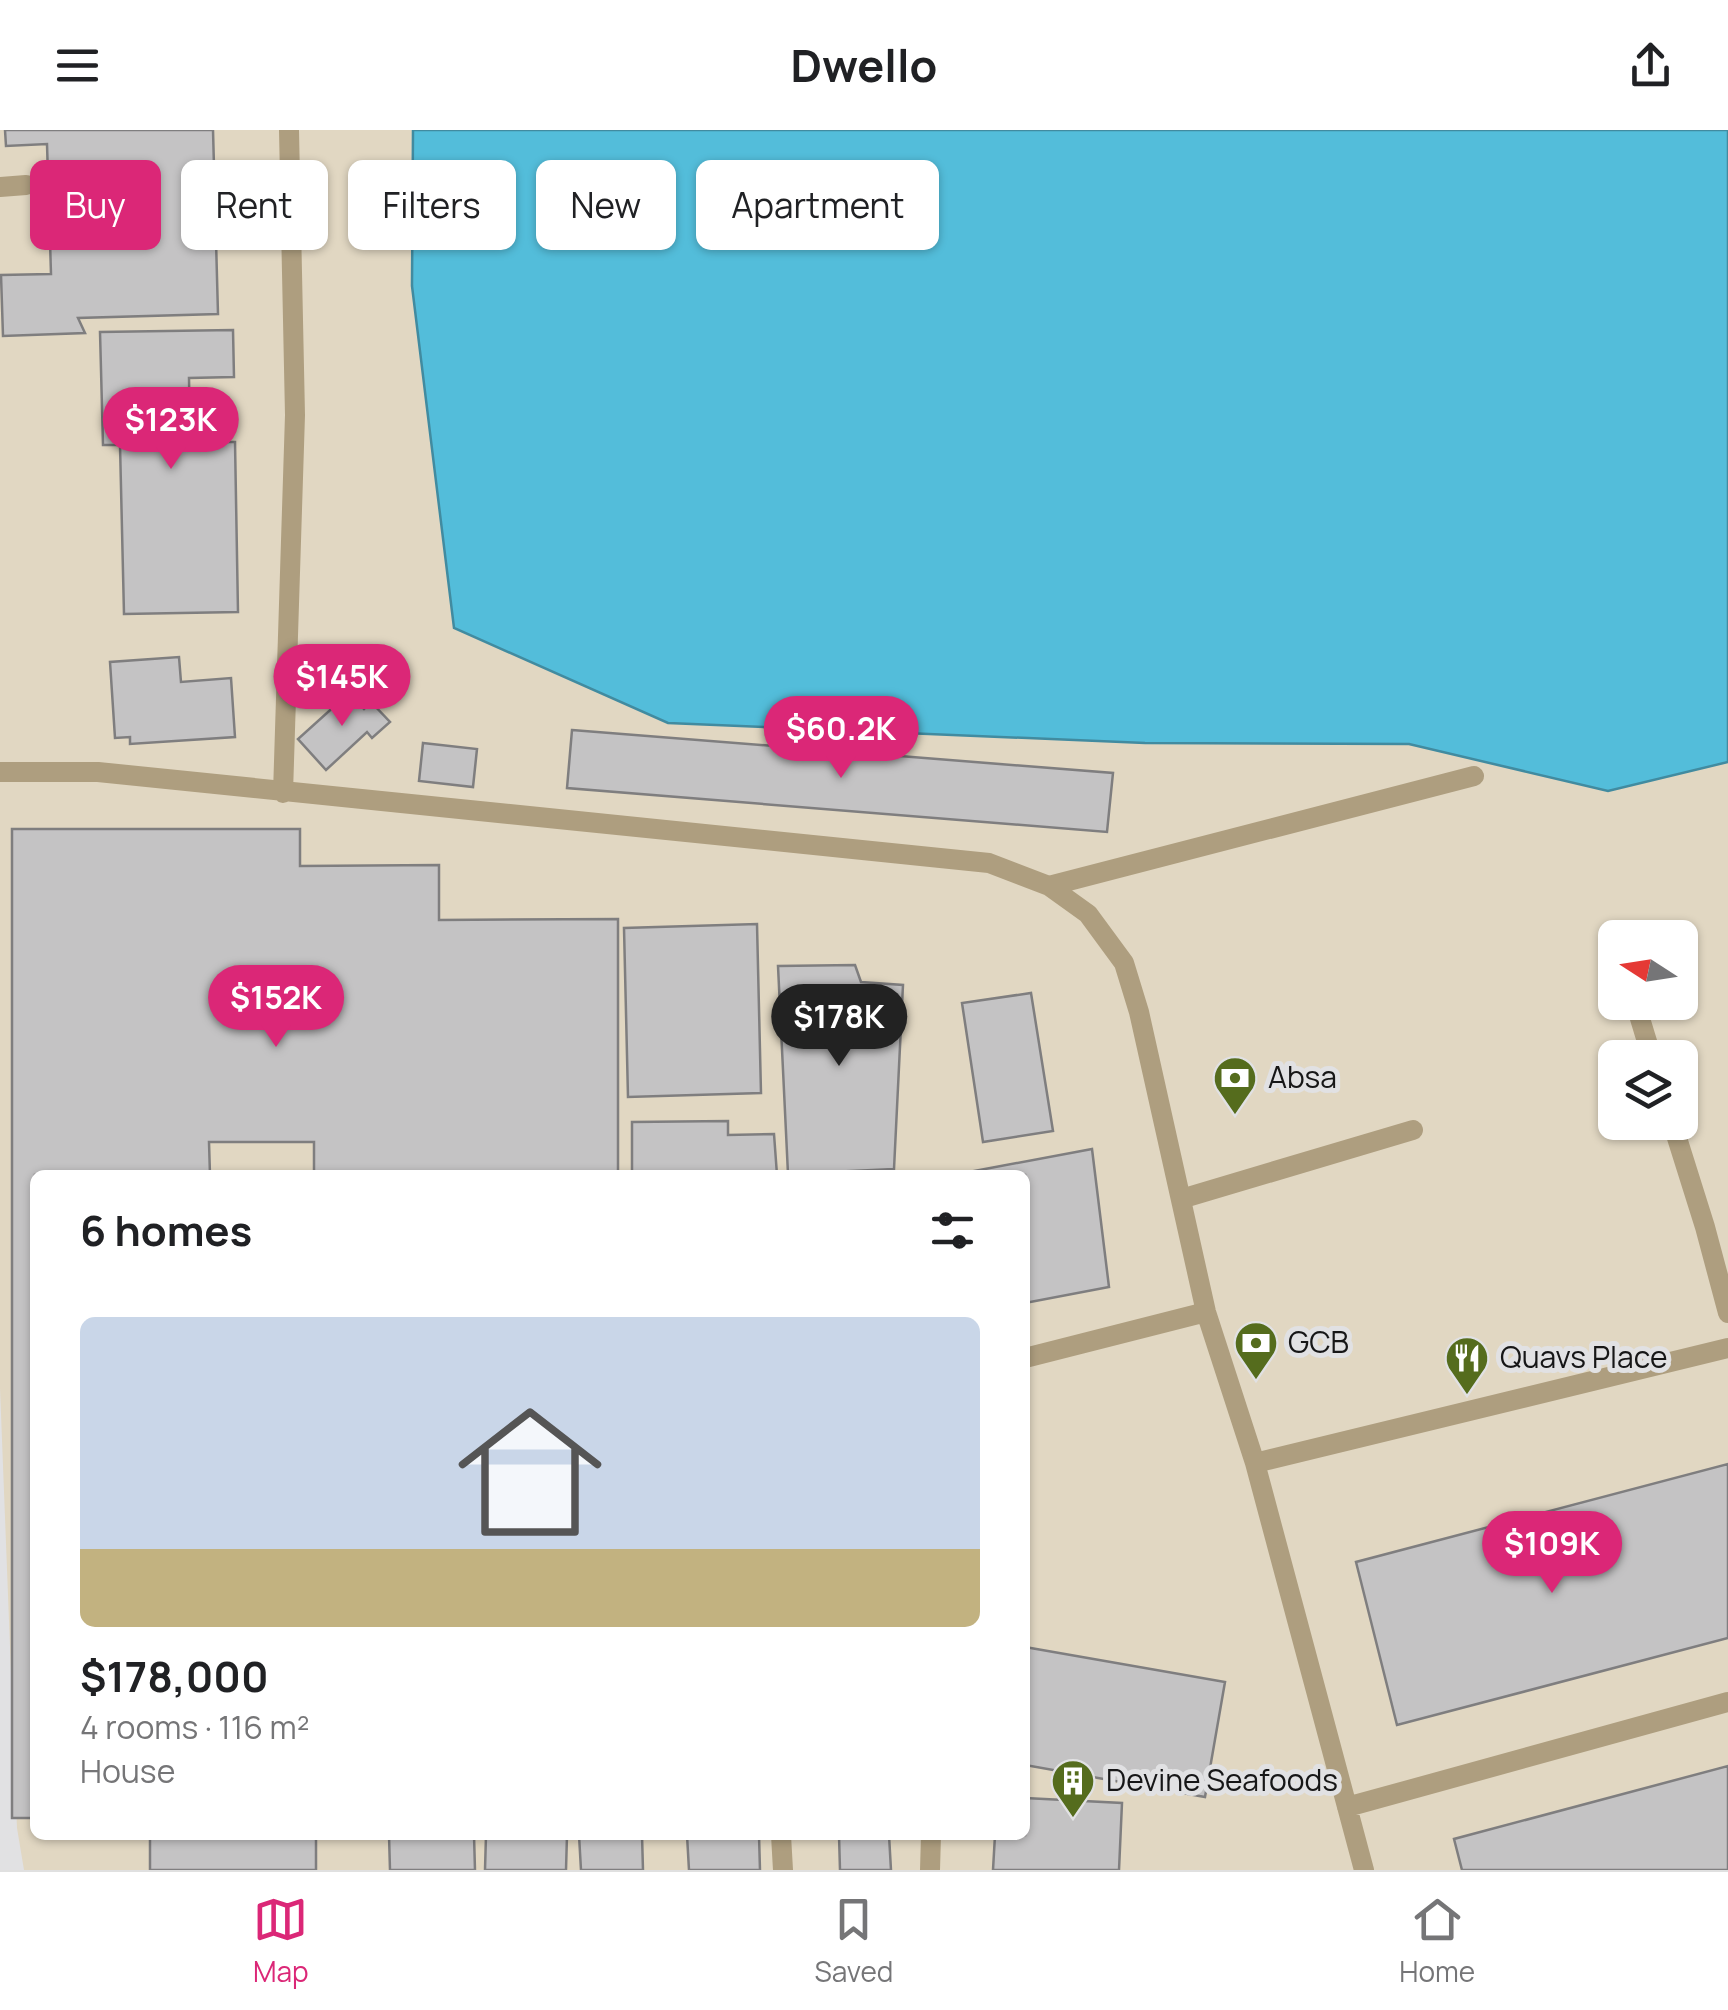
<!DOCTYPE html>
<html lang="en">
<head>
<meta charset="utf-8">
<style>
	:root { --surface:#fff; --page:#f2f2f2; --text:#202124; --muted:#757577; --line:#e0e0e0; --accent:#db2777 }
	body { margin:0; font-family:Manrope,sans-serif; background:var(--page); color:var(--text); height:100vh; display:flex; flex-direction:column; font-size:38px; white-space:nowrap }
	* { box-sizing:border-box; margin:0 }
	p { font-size:32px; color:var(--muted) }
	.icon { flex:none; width:55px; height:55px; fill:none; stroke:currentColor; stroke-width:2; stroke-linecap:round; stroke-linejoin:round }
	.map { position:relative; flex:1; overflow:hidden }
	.sheet { position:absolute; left:30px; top:1040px; width:1000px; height:670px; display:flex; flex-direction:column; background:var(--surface); border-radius:15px; box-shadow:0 2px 8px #0004 }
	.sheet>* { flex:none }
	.guide { position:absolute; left:30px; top:30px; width:1000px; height:90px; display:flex; gap:20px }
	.needle { width:65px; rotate:282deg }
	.buttons { position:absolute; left:1598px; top:790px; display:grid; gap:20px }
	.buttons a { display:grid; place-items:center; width:100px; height:100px; border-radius:15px; background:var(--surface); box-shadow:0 2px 8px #0004; font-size:50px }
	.price { position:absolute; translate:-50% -85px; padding:0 22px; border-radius:35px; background:var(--accent); color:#fff; font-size:32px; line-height:65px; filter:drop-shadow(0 2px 5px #0008) }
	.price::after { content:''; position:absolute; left:50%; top:60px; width:30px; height:22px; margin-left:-15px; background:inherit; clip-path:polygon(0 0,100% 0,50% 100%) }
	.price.current { background:#222; color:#fff }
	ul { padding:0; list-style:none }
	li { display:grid; align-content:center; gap:20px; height:530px; padding:0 50px }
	li span { display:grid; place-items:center; height:310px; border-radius:15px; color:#555 }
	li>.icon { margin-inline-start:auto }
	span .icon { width:180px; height:180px; fill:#fffc; stroke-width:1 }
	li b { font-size:42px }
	h2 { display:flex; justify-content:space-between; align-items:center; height:120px; padding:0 50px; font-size:42px }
	.pill { padding:0 35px; border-radius:15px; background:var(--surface); box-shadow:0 2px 8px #0004; font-size:35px; line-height:90px }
	.pill.current { background:var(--accent); color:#fff }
	header { display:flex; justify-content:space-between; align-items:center; height:130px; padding:0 50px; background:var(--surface); font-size:45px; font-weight:700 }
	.tab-bar { display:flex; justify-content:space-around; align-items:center; height:140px; border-top:2px solid var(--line); background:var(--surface); font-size:28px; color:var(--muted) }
	.tab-bar a { display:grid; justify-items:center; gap:5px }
	.tab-bar .current { color:var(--accent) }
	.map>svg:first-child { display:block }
	.industrial { fill:#e1d7c2; fill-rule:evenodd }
	.water { fill:#53bdda; stroke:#418ba0; stroke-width:2.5 }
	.building { fill:#c4c3c4; stroke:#7f7e7f; stroke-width:2.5 }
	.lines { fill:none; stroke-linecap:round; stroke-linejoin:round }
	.service { stroke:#ae9e7f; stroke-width:20 }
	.labels { text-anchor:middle; stroke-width:10; stroke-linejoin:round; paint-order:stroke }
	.poi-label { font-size:30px; fill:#161617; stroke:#e1e1e3; text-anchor:start }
</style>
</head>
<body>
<header><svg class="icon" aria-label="menu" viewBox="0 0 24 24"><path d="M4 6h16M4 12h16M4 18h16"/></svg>Dwello<svg class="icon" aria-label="share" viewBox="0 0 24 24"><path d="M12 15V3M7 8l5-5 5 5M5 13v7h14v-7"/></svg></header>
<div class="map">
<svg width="1728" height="1740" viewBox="0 0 1728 1740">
	<rect width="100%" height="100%" fill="#e1e1e3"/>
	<path class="industrial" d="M0 0H413L412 156 454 498 668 593 1145 613 1409 614 1608 661 1728 632V1740H24L17 1698 0 1258ZM1615 808H1680V872H1615ZM1615 928H1680V992H1615ZM35 1045H1025V1705H35Z"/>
	<path class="water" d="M413 0H1728V632L1608 661 1409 614 1145 613 668 593 454 498 412 156Z"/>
	<path class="building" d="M5 0H213L218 184 78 188 85 203 3 206 1 145 51 144 47 14 6 16Z
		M233 200 234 247 189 248 190 312H235L238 482 124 484 120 315H103L100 202Z
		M179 527 181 552 231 548 235 607 130 614V607L115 608 110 532Z
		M343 557 364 579 371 572 390 592 372 608 367 602 326 640 298 609 338 573 333 566Z
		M572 600 1113 643 1107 702 567 658Z
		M423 613 477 619 473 657 419 651Z
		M12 699H300V736L439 735V790L618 789V1045H314V1012H209L210 1045H35V1688H12Z
		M757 794 761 963 628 967 624 798Z
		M855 835 861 852 903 855 894 1039 788 1044 778 836Z
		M1031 863 1053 1001 983 1012 962 873Z
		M728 991V1005L774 1004 777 1045H632V992Z
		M1092 1019 1109 1157 1025 1173V1045H953Z
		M1728 1334V1508L1397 1595 1356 1432Z
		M1025 1517 1225 1552 1205 1667 1025 1635Z
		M1728 1636V1740H1462L1454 1709Z
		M1025 1668 1122 1673 1119 1740H993L995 1705H1025Z
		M150 1705H316V1740H150Z
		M389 1705H474L475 1740H390Z
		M486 1705H567L566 1740H485Z
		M579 1705H642L643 1740H581Z
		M687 1705H759L760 1740H689Z
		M839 1705H889L891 1740H840Z"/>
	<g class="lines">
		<path class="service" d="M0 57 26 55
			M0 642H98L989 733 1049 756 1088 784 1124 833 1139 882 1206 1182 1255 1333 1364 1740
			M283 663 295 285 289 0
			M1049 756 1474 646
			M1613 803 1615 809
			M1635 872 1652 928
			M1672 992 1705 1097 1728 1183
			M1181 1069 1413 1000
			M1025 1228 1206 1182
			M1255 1333 1728 1218
			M1347 1677 1728 1572
			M781 1705 783 1740
			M930 1740 931 1705"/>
	</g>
	<defs>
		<g id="bank-pin" transform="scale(2.25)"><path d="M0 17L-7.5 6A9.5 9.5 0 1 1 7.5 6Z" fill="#556c1d" stroke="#e1e1e3"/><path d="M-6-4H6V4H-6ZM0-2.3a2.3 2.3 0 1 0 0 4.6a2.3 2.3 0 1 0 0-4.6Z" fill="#fff"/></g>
		<g id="restaurant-pin" transform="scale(2.25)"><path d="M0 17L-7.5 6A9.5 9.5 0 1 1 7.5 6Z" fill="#556c1d" stroke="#e1e1e3"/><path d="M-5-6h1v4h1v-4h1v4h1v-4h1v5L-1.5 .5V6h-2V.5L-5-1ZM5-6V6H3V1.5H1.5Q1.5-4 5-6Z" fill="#fff"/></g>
		<g id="building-pin" transform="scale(2.25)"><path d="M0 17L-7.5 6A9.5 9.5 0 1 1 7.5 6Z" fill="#556c1d" stroke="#e1e1e3"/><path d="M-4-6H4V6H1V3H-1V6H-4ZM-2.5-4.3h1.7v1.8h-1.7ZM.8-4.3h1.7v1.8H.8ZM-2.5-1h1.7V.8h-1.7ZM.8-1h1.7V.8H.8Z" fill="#fff"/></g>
	</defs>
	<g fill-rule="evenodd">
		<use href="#bank-pin" x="1235" y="948"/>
		<use href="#bank-pin" x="1256" y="1213"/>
		<use href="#restaurant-pin" x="1467" y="1228"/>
		<use href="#building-pin" x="1073" y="1651"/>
	</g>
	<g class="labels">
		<g class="poi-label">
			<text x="1268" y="958">Absa</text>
			<text x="1288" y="1223">GCB</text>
			<text x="1500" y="1238">Quavs Place</text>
			<text x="1106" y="1661">Devine Seafoods</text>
		</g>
	</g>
</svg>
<div class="buttons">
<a><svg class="needle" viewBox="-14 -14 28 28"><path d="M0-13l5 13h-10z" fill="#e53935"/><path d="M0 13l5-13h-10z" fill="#757577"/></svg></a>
<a><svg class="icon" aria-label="layers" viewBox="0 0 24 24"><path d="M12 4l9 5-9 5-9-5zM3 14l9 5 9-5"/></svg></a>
</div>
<b class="price" style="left:171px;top:342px">$123K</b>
<b class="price" style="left:342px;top:599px">$145K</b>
<b class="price" style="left:841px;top:651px">$60.2K</b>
<b class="price" style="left:276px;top:920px">$152K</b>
<b class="price current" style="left:839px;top:939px">$178K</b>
<b class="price" style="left:1552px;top:1466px">$109K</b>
<div class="guide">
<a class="pill current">Buy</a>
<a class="pill">Rent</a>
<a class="pill">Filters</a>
<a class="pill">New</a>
<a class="pill">Apartment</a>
</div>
<section class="sheet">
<h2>6 homes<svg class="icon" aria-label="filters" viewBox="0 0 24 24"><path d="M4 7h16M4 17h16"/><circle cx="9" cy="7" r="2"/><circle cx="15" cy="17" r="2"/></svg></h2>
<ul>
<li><span style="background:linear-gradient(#c9d6e8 75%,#c2b280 0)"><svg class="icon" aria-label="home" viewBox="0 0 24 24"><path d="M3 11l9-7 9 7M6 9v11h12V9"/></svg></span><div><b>$178,000</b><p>4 rooms · 116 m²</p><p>House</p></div></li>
</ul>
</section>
</div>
<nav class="tab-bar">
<a class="current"><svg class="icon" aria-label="map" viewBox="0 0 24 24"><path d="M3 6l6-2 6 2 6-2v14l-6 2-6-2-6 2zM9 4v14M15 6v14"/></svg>Map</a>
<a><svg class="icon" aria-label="saved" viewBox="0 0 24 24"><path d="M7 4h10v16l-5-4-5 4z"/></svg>Saved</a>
<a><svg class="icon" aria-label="home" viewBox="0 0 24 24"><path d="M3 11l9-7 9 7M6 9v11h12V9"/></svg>Home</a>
</nav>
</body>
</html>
